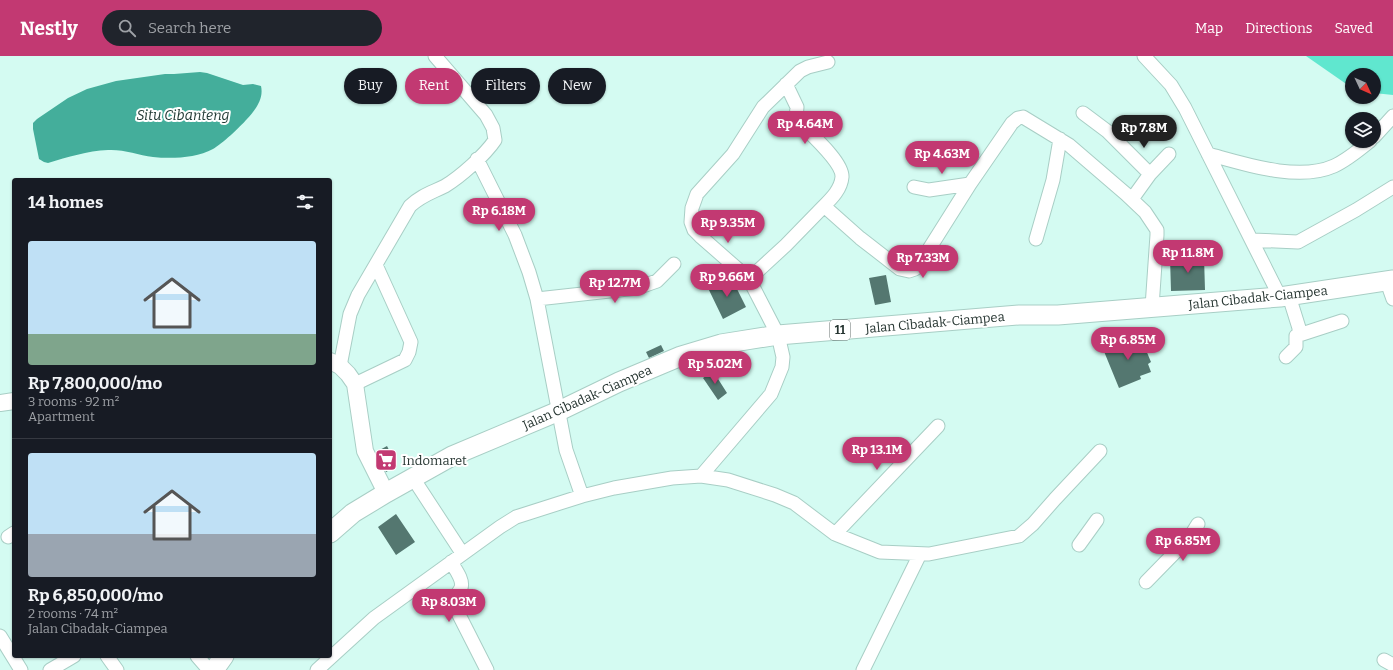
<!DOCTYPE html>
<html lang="en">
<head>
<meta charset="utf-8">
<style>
	:root { --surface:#171b24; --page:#20242c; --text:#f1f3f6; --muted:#9ea1a6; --line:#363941; --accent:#c23972 }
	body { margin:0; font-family:Bitter,serif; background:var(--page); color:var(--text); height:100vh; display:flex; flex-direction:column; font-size:15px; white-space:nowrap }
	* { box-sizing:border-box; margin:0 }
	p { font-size:13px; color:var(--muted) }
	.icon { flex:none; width:22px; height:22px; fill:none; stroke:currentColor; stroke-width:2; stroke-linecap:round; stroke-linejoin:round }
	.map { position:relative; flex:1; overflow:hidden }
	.details { position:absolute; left:12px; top:122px; width:320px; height:480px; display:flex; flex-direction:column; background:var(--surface); border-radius:4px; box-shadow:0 1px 3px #0004 }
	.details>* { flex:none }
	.banner { position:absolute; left:344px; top:12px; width:380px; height:36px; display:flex; gap:8px }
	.needle { width:26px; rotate:134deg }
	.tools { position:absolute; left:1345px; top:12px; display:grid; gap:8px }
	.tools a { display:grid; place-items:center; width:36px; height:36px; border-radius:50%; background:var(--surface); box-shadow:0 1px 3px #0004; font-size:20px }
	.price { position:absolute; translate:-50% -34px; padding:0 9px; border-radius:14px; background:var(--accent); color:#fff; font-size:13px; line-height:26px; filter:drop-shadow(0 1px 2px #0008) }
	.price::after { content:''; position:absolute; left:50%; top:24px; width:12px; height:9px; margin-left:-6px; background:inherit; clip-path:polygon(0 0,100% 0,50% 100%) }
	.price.active { background:#222; color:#fff }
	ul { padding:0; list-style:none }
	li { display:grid; align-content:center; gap:8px; height:212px; padding:0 16px }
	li+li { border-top:1px solid var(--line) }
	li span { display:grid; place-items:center; height:124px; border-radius:4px; color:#555 }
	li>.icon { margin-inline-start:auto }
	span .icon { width:72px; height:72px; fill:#fffc; stroke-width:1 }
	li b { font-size:17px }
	h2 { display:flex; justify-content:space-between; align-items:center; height:48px; padding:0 16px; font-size:17px }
	.tag { padding:0 14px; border-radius:18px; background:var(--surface); box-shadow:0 1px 3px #0004; font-size:14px; line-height:36px }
	.tag.active { background:var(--accent); color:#fff }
	header { display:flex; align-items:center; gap:24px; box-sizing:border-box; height:56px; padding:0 20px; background:var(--accent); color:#fff }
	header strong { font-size:19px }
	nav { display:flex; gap:22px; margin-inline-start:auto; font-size:14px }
	.search { width:280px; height:36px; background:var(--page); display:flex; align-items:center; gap:10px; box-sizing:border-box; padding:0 14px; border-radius:22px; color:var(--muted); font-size:15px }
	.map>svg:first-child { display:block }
	.green { fill:#60e7cf }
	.water { fill:#44ae9b }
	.building { fill:#547770 }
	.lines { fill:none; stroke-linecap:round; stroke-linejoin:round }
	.minor-casing { stroke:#a8cec5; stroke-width:15 }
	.major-casing { stroke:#a8cec5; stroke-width:18 }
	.highway-casing { stroke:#a8cec5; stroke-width:21 }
	.minor { stroke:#fff; stroke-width:13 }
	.major { stroke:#fff; stroke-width:16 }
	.highway { stroke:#fff; stroke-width:19 }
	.labels { text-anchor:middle; stroke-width:4; stroke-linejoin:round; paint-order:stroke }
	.shield { fill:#fff; stroke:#66716e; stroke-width:1 }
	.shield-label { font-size:12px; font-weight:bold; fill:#253430 }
	.street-label { font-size:13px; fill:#253430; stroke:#fff }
	.poi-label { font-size:13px; fill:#253430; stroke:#fff; text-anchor:start }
	.water-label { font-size:14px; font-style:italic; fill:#223a35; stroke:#fff }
</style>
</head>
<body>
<header>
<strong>Nestly</strong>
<div class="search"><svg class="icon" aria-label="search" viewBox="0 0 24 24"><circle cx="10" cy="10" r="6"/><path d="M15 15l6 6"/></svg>Search here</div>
<nav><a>Map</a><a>Directions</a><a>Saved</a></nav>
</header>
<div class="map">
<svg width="1393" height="614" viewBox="0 0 1393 614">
	<rect width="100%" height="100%" fill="#d4fbf2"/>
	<path class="green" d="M1306 0H1393V39L1374 37V19H1352V32Z"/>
	<path class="water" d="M200 16 207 17 243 29 253 28 261 30C264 43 255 54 247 63 240 71 222 88 213 93 196 102 172 103 153 101 138 99 123 93 108 94 87 95 68 101 48 107L44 106 39 103 33 73V67L37 63 68 42 87 33 116 25 165 18H174Z"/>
	<path class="building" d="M1204 201 1205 234 1171 235 1170 202Z
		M886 219 891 246 875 249 869 222Z
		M731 221 746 251 723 263 708 232Z
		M1136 279 1140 289 1143 287 1151 306 1148 308 1151 316 1140 320 1141 323 1119 332 1103 293Z
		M661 289 664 295 649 302 646 296Z
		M713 315 727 337 718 344 703 322Z
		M387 390 397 410 386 416 376 396Z
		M396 458 415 486 396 499 378 471Z"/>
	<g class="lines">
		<g class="minor-casing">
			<path id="minor" d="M1144 0 1171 29 1185 52 1280 241
				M786 28 797 51 796 63C807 75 843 105 842 121 841 133 832 142 824 150
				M1083 57 1107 75 1150 118 1132 143
				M1374 81 1393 60
				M1208 98C1245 108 1298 126 1334 110 1347 104 1359 94 1370 85
				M477 103 515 179 529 216 537 243 566 394 582 440
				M1150 118 1169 98
				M914 131 929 134 970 128
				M1036 183 1053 124 1060 83
				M1252 184 1298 186 1356 154 1393 131
				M749 223 786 189 824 150 860 182 900 213 909 215 915 213 919 209 970 128 1012 67 1018 62 1023 61 1069 89 1126 138 1145 156 1157 174V179L1152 251
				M1387 226 1393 243
				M537 243 637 232 657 225 674 208
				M1299 279 1342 265
				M1286 301 1296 291V280L1299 279V272L1289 240
				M340 310 350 258 358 239 410 150C422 139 431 137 445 130 460 121 485 99 495 84L493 72 486 59 435 0
				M355 328 405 304 409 296 411 286 376 209
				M701 420 771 338 782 311 783 301 778 279 749 223 700 180 694 174 691 166 692 152 697 138 733 98 763 51 800 15 808 11 828 6
				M413 422 462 497
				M835 478 938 370
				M8 481 14 477
				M1079 489 1097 464
				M451 506C455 513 464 524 461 532 457 540 455 538 454 549L487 614
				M1146 526 1190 481 1198 468
				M0 580 21 614
				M107 600 117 614
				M197 600 209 614
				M1384 604 1393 609
				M50 614 74 600
				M317 614 374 562 500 471 516 461 582 440 614 432 672 422 701 420 728 424 775 439 794 447 835 478 880 496 929 498 1019 480 1033 468 1055 443 1100 395
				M863 614 920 498"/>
		</g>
		<g class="major-casing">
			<path id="major" d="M330 305 340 310 348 318 355 328 365 395 386 437
				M0 347 14 345"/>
		</g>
		<g class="highway-casing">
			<path id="highway" d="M330 477 353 457 386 437 452 400 559 355 619 326 681 300 721 288 778 279 1019 259H1058L1280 241 1393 224
				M214 614 224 600"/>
		</g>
		<use href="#minor" class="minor"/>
		<use href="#major" class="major"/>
		<use href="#highway" class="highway"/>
	</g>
	<defs>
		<g id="supermarket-square" transform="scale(1.15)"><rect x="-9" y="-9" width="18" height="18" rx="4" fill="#c23972" stroke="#fff"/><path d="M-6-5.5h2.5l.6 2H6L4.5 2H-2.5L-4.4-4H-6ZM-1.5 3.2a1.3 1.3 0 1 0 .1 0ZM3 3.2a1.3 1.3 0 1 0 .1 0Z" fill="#fff"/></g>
	</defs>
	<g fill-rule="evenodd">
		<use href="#supermarket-square" x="386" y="404"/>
	</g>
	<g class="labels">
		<rect class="shield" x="830" y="264" width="20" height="20" rx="3"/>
		<g class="shield-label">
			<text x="840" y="278">11</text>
		</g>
		<g class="street-label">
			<text transform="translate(1258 241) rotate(-6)" y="5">Jalan Cibadak-Ciampea</text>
			<text transform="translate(935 266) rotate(-5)" y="5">Jalan Cibadak-Ciampea</text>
			<text transform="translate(587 341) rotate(-24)" y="5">Jalan Cibadak-Ciampea</text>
		</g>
		<g class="poi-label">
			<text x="402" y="409">Indomaret</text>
		</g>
		<g class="water-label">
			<text x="183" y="64">Situ Cibanteng</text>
		</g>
	</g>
</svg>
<div class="tools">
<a><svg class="needle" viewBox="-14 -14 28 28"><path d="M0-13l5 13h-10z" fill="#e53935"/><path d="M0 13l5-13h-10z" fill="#9ea1a6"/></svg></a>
<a><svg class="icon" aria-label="layers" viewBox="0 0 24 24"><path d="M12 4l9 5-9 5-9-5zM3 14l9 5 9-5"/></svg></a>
</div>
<b class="price" style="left:805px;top:89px">Rp 4.64M</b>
<b class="price active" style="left:1144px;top:93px">Rp 7.8M</b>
<b class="price" style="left:942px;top:119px">Rp 4.63M</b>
<b class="price" style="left:499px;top:176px">Rp 6.18M</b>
<b class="price" style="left:728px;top:188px">Rp 9.35M</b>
<b class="price" style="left:1188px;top:218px">Rp 11.8M</b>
<b class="price" style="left:923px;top:223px">Rp 7.33M</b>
<b class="price" style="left:727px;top:242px">Rp 9.66M</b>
<b class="price" style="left:615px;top:248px">Rp 12.7M</b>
<b class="price" style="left:1128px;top:305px">Rp 6.85M</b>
<b class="price" style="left:715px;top:329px">Rp 5.02M</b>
<b class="price" style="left:877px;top:415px">Rp 13.1M</b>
<b class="price" style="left:1183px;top:506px">Rp 6.85M</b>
<b class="price" style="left:449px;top:567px">Rp 8.03M</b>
<div class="banner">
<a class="tag">Buy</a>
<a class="tag active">Rent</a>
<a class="tag">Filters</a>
<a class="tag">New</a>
</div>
<section class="details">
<h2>14 homes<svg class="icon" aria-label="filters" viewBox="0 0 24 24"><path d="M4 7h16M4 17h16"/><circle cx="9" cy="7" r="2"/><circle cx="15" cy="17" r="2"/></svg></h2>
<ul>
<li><span style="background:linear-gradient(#bfe0f5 75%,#7fa58c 0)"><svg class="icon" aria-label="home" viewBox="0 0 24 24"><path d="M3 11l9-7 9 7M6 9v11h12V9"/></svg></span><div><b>Rp 7,800,000/mo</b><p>3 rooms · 92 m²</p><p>Apartment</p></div></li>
<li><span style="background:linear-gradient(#bfe0f5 65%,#9aa5b1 0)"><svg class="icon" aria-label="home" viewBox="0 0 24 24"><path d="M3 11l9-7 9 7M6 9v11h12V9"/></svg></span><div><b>Rp 6,850,000/mo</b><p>2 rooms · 74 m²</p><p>Jalan Cibadak-Ciampea</p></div></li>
</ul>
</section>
</div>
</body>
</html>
